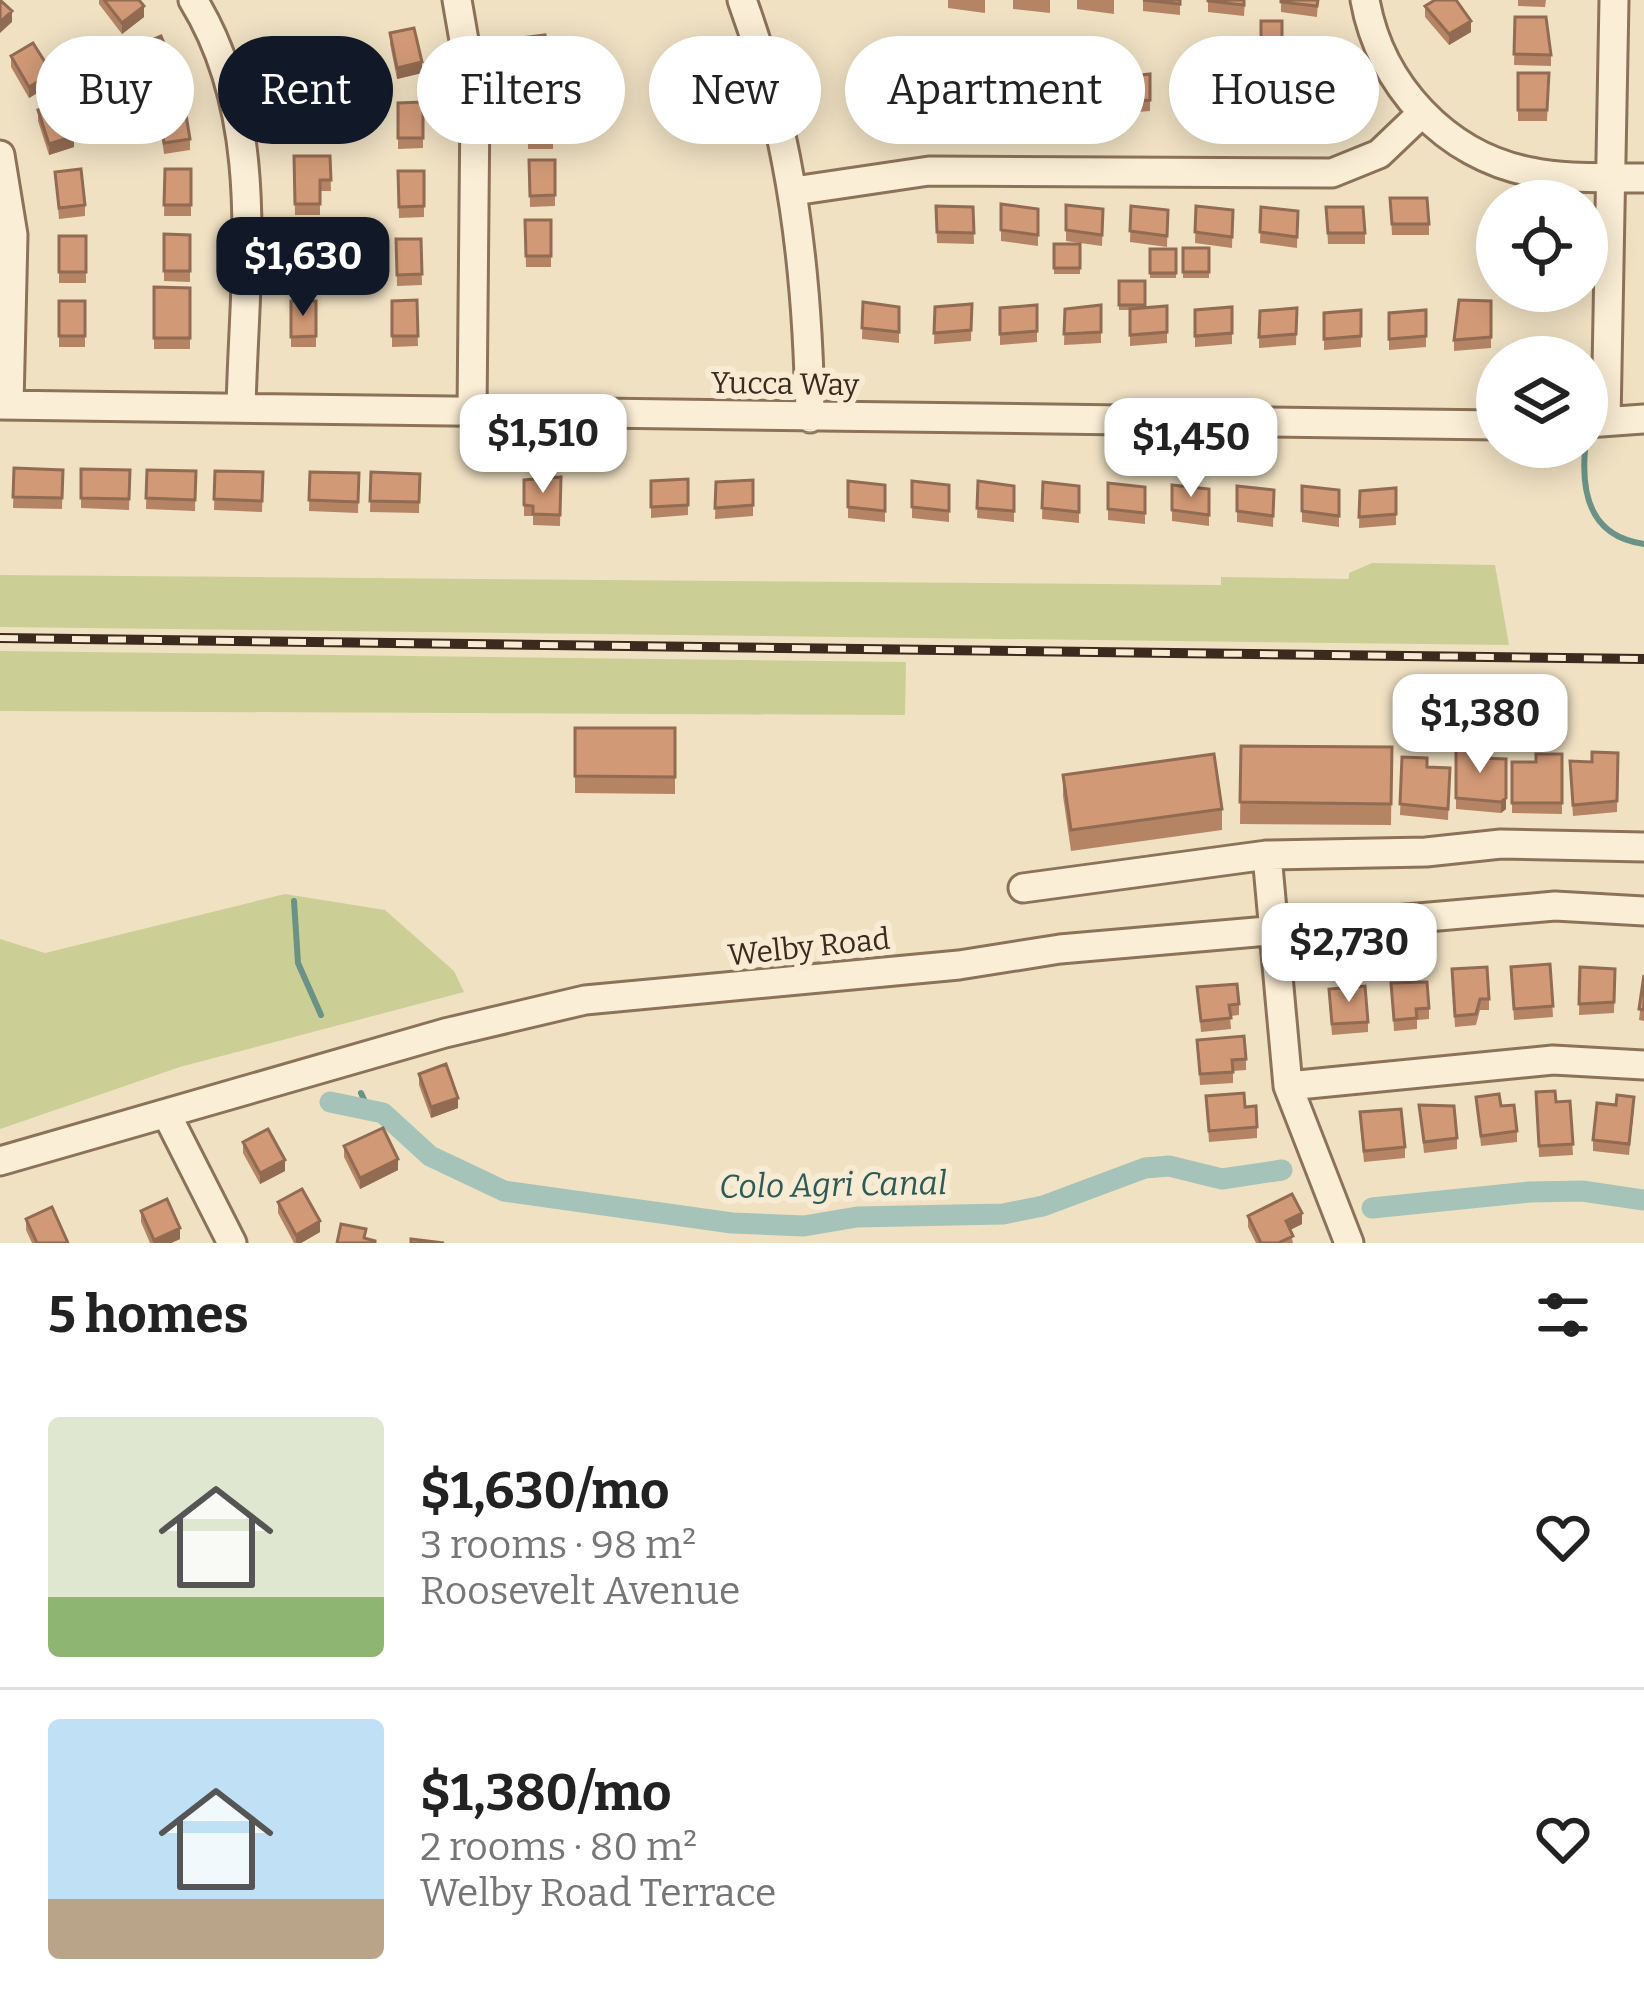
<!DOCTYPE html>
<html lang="en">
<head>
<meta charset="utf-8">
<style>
	:root { --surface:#fff; --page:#f6f6f6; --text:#222; --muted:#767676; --line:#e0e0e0; --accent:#111827 }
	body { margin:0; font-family:Bitter,serif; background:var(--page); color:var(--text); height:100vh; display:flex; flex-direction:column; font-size:45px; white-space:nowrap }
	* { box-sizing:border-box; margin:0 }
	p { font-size:39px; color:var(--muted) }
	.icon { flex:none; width:66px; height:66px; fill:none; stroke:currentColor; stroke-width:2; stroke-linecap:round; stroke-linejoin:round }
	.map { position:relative; height:1243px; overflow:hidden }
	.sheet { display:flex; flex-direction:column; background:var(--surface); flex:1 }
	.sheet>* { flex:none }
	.guide { position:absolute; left:36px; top:36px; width:1572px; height:108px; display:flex; gap:24px }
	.controls { position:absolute; left:1476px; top:180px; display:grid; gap:24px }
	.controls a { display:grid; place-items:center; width:132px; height:132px; border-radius:50%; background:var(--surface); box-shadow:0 6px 30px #0003; font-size:60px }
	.price { position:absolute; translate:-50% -102px; padding:0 27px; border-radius:24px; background:#fff; color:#222; font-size:39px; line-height:78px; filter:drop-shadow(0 3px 6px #0008) }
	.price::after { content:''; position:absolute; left:50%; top:72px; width:36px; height:27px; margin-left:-18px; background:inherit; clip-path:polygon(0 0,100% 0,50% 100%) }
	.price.current { background:var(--accent); color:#fff }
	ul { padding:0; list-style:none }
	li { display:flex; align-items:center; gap:36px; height:300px; padding:0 48px }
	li+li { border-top:3px solid var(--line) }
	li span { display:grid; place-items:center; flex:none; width:336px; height:240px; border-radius:12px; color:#555 }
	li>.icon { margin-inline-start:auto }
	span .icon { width:144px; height:144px; fill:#fffc; stroke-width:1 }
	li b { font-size:51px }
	h2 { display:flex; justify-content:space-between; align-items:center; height:144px; padding:0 48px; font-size:51px }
	.pill { padding:0 42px; border-radius:54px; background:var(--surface); box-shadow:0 6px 30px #0003; font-size:42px; line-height:108px }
	.pill.current { background:var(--accent); color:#fff }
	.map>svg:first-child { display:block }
	.green { fill:#cbcf96 }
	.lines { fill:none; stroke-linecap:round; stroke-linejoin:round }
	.stream { stroke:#6b9287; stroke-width:6 }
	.canal { stroke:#a5c3b9; stroke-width:21 }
	.minor-casing { stroke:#8c7258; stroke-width:33 }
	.minor { stroke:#fbeed6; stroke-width:27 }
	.rail-casing { stroke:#3b2a1d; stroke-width:10 }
	.rail { stroke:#f7ebd3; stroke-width:6; stroke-dasharray:18; stroke-linecap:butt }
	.wall { fill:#b48465 }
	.shaded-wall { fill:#926b53 }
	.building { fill:#d19976; stroke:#926b53; stroke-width:3 }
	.labels { text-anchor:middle; stroke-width:12; stroke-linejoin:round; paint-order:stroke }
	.street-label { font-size:30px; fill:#3b2a1d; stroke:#f7ebd3 }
	.water-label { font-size:33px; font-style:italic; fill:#2c5b57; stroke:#f7ebd3 }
</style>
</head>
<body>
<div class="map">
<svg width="1644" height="1243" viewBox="0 0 1644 1243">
	<rect width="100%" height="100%" fill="#f0e1c3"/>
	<path class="green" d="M1372 563 1495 565 1509 645 0 627V575L1221 585V577L1349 579V573Z
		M0 651 906 662 905 715 0 711Z
		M285 894 385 910 454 971 464 992 180 1067 0 1129V939L45 953Z"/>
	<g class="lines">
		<path class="stream" d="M1585 450C1581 497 1592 537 1644 544
			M294 901 298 963 321 1015
			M361 1093 368 1108"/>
		<path class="canal" d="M330 1102 383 1113 430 1156 504 1191 732 1223 804 1226 857 1217 1003 1214 1043 1206 1145 1168 1169 1166 1222 1179 1282 1170
			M1372 1208 1530 1192 1582 1191 1644 1200"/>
		<g class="minor-casing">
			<path id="minor" d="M193 0C268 121 244 272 241 408
				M457 0 475 104 472 413
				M742 0C792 137 808 273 810 418
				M1365 0C1380 85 1446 156 1531 172 1568 180 1606 177 1644 178
				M0 155 13 235 9 405
				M794 191 929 171 1332 173 1379 154 1422 113
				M0 405 1497 425
				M1606 421 1614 0
				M1587 423 1644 419
				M1267 855 1288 1086 1349 1243
				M1023 888 1267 855 1426 852 1501 844 1644 847
				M1288 1086 1553 1060 1644 1065
				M167 1115 232 1243
				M0 1161 445 1033 585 1000 959 965 1060 949 1555 906 1644 911"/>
		</g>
		<use href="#minor" class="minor"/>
		<g class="rail-casing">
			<path id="rail" d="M0 638 1644 659"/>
		</g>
		<use href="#rail" class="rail"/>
	</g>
	<path class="wall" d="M99 0H139L144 17 122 34 99 4Z
		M948 0H985V13L948 8Z
		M1013 0H1050V13L1013 9Z
		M1077 0H1114V14L1077 9Z
		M1143 0H1180V15L1143 11Z
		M1208 0H1245L1244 16 1208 12Z
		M1281 0H1318L1317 17 1281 12Z
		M1518 0H1546L1545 7 1518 6Z
		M1425 6 1471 32 1449 45 1425 17Z
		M1515 17 1551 55V66L1514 65Z
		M1261 21H1282V50H1261Z
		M390 33 422 73 397 79 390 44Z
		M520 38 549 70V81L524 84Z
		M138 46 176 82 151 92 148 84 138 88 129 68V57L138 53Z
		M1297 50H1317L1316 75 1298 76Z
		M11 56 52 84 29 98 11 67Z
		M1021 73 1020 110 984 112V76Z
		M1085 73V110L1048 113V77Z
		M1518 73H1549L1547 121H1518Z
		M1150 74V111L1113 114V78Z
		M1215 75 1214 112 1178 115V79Z
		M1280 76 1279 113 1243 116V80Z
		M913 80 952 99V110L915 116Z
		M288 98 316 130V141L291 144Z
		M423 102V148L398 149V103Z
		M528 103H553V149H528Z
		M158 107 190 139V150L164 154Z
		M38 110 74 147 49 155 38 121Z
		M294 156H330L331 191H320V215H295Z
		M529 160H555V206L530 207Z
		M165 169H191V216H164Z
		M398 171H424V217L399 218Z
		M55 172 85 205V216L59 219Z
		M1390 198 1429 224V235H1392Z
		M1001 204 1038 209V246L1001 241Z
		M1066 205 1103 209 1102 246 1066 241Z
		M936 206 973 207 974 244 937 243Z
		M1131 206 1168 210 1167 247 1130 242Z
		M1196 206 1233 210 1232 248 1195 243Z
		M1261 207 1298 211 1297 248 1260 243Z
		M1326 207 1365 233V244H1328Z
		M525 220H551V267H526Z
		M292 233H318V279H293Z
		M164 234 190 235V282L164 281Z
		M59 236H86V283H59Z
		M396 239H421L422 285 397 286Z
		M1054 244H1080V274H1054Z
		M1183 248H1209V278H1183Z
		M1150 249H1176V278H1150Z
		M1119 281H1145V308L1167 306V343L1130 346V310H1119Z
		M154 287 190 288V349H154Z
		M417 300 418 346 392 347V301Z
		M59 301H85V347H59Z
		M291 301H316V347H291Z
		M1491 301V348L1454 351V340Z
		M863 302 899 307V343L862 339Z
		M972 304 971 341 934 344 935 307Z
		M1037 305V342L1000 345V308Z
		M1101 305V343L1064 345 1065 309Z
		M1232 307V344L1195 347V310Z
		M1297 308 1296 345 1259 348V337Z
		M1361 310V347L1324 350V313Z
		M1426 310V347L1389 350V313Z
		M14 468 63 470 62 509 13 508Z
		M81 469 130 470 129 510 81 508Z
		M147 470 196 471 195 511 146 509Z
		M215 471 263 472 262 512 214 510Z
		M310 472 359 473 358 513 309 511Z
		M371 472 420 474 419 513 370 512Z
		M561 477 560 526 533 525V516H524V480Z
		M688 479V515L651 518V481Z
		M753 480V516L715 519 716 482Z
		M848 481 885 485V522L848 518Z
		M912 481 949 485V522L912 518Z
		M978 481 1014 486V522L977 518Z
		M1043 482 1079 486V523L1042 519Z
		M1108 483 1145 487V524L1108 520Z
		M1172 485 1209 489V526L1172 521Z
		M1237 486 1274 490 1273 527 1237 522Z
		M1302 486 1339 490V527L1302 522Z
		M1396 488V525L1359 528 1360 491Z
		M575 728H675V794L575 793Z
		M1241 746 1392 747 1391 825 1240 824Z
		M1456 749 1483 758 1506 759V809L1501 813 1456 809Z
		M1618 753 1617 812 1573 816 1570 772Z
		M1562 754V814L1512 813V762H1536Z
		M1402 757 1427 767 1450 768 1448 820 1400 815Z
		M1063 775 1222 809V830L1071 851 1063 796Z
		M1550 964 1553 1017 1514 1020 1511 967Z
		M1580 967 1615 969 1614 1013 1579 1015Z
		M1644 975V1021L1639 1020Z
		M1452 980 1489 999V1010H1480L1476 1025 1455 1027Z
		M1391 983 1429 1008V1019L1417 1020V1029L1394 1031Z
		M1197 987 1239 1004V1015L1230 1016 1231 1029 1201 1032Z
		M1329 1000 1368 1022V1032L1332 1035Z
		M1197 1040 1246 1059V1070L1233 1071V1083L1200 1085Z
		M419 1074 458 1108 431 1118 419 1085Z
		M1536 1092 1556 1102 1570 1101 1573 1155 1539 1157Z
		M1206 1096 1245 1107 1257 1127V1138L1209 1142Z
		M1476 1097 1501 1106 1517 1131V1142L1481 1146Z
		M1419 1105 1457 1138V1149L1424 1153Z
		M1616 1105 1634 1108 1629 1155 1593 1151V1140Z
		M1360 1123 1405 1147V1158L1364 1162Z
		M243 1142 285 1171 260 1184 243 1153Z
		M344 1146 398 1170 360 1189 344 1157Z
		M278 1202 320 1232 301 1243H294L278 1213Z
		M141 1211 180 1239 171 1243H150L141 1222Z
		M1248 1216 1302 1224 1290 1230 1293 1243H1256L1248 1227Z
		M26 1219 68 1243H32L26 1230Z"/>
	<path class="shaded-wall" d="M144 6V17L122 34V23Z
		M12 11V22L0 33V22Z
		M1471 21V32L1449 45V34Z
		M422 62V73L397 79V68Z
		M176 71V82L151 92V81Z
		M52 73V84L29 98V87Z
		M148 73V84L138 88V77Z
		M74 136V147L49 155V144Z
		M1506 798V809L1501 813V802Z
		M458 1098V1108L431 1118V1107Z
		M398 1159V1170L360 1189V1178Z
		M285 1160V1171L260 1184V1173Z
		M1302 1213V1224L1286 1232V1221Z
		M320 1221V1232L301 1243H296V1235Z
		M180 1228V1239L171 1243H154V1240Z"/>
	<path class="building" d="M0 0 12 11 0 22Z
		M104 0H139L144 6 122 23Z
		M1143 0H1180V4Z
		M1208 0H1244V5L1208 1Z
		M1281 0H1318L1317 6 1281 2Z
		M1435 0H1456L1471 21 1449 34 1425 6Z
		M1515 17H1546L1551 55 1514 54Z
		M1261 21H1282V45H1261Z
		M414 28 422 62 397 68 390 33Z
		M545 35 549 70 524 73 520 38Z
		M161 36 176 71 151 81 148 73 138 77 129 57 140 52 138 46Z
		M33 43 52 73 29 87 11 56Z
		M1297 50H1317L1316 69 1298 71Z
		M949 72 952 99 915 105 913 80Z
		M1021 73 1020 99 984 102V76Z
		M1085 73V99L1048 103V77Z
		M1518 73H1549L1547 110H1518Z
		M1150 74V100L1113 103V78Z
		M1215 75 1214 101 1178 104V79Z
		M1280 76 1279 102 1243 105V80Z
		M313 95 316 130 291 133 288 98Z
		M63 102 74 136 49 144 38 110Z
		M423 102V138H398V103Z
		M184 103 190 139 164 143 158 107Z
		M528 103H553V138H528Z
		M294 156H330L331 180H320V204H295Z
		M529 160H555V195L530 196Z
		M81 169 85 205 59 208 55 172Z
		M165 169H191V205H164Z
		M398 171H424V206L399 207Z
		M1390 198H1427L1429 224H1392Z
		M1001 204 1038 209V235L1001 230Z
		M1066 205 1103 209 1102 235 1066 230Z
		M936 206 973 207 974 233 937 232Z
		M1131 206 1168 210 1167 236 1130 231Z
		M1196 206 1233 210 1232 237 1195 232Z
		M1261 207 1298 211 1297 237 1260 232Z
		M1326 207H1363L1365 233H1328Z
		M525 220H551V256H526Z
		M292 233H318V268L293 269Z
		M164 234 190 235V271H164Z
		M59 236H86V272H59Z
		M396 239H421L422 274 397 275Z
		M1054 244H1080V268H1054Z
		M1183 248H1209V272H1183Z
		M1150 249H1176V273H1150Z
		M1119 281H1145V305H1119Z
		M154 287 190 288V338H154Z
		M417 300 418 336H392V301Z
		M1459 300 1491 301V337L1454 340Z
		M59 301H85V336H59Z
		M291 301H316V336L291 337Z
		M863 302 899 307V332L862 328Z
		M972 304 971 330 934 333 935 307Z
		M1037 305V331L1000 334V308Z
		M1101 305V332L1064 334 1065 309Z
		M1167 306V332L1130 335V309Z
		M1232 307V333L1195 336V310Z
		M1297 308 1296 334 1259 337 1260 311Z
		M1361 310V336L1324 339V313Z
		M1426 310V336L1389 339V313Z
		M14 468 63 470 62 498 13 497Z
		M81 469 130 470 129 499 81 498Z
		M147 470 196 471 195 500 146 498Z
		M215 471 263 472 262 501 214 499Z
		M310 472 359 473 358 502 309 500Z
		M371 472 420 474 419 502 370 501Z
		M561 477 560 515 533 514V506L524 505V480Z
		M688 479V505L651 507V481Z
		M753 480V505L715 508 716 482Z
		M848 481 885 485V511L848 507Z
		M912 481 949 485V511L912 507Z
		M978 481 1014 486V511L977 508Z
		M1043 482 1079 486V512L1042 508Z
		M1108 483 1145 487V513L1108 509Z
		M1172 485 1209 489V515L1172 510Z
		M1237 486 1274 490 1273 516 1237 511Z
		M1302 486 1339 490V516L1302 511Z
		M1396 488V514L1359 517 1360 491Z
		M575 728H675V777L575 776Z
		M1241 746 1392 747 1391 804 1240 802Z
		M1456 749H1484L1483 758 1506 759V798L1501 802 1456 798Z
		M1592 752 1618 753 1617 801 1573 805 1570 761 1592 762Z
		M1214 754 1222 809 1071 830 1063 775Z
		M1536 754H1562V803H1512V762H1536Z
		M1402 757 1427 758V767L1450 768 1448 809 1400 804Z
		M1550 964 1553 1006 1514 1009 1511 967Z
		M1487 967 1489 999H1480L1476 1014 1455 1016 1452 969Z
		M1580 967 1615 969 1614 1002 1579 1004Z
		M1644 975V1010L1639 1009Z
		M1427 982 1429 1008 1416 1009 1417 1018 1394 1020 1391 983Z
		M1237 984 1239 1004 1229 1005 1231 1018 1201 1021 1197 987Z
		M1365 986 1368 1022 1332 1024 1329 989Z
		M1244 1036 1246 1059 1232 1060 1233 1072 1200 1074 1197 1040Z
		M446 1064 458 1098 431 1107 419 1074Z
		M1555 1091 1556 1102 1570 1101 1573 1144 1539 1146 1536 1092Z
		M1244 1093 1245 1107 1256 1106 1257 1127 1209 1131 1206 1096Z
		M1499 1094 1501 1106 1514 1105 1517 1131 1481 1136 1476 1097Z
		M1617 1095 1634 1097 1629 1144 1593 1140 1597 1103 1616 1105Z
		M1419 1105 1454 1106 1457 1138 1424 1142Z
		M1401 1109 1405 1147 1364 1151 1360 1112Z
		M383 1128 398 1159 360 1178 344 1146Z
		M268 1129 285 1160 260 1173 243 1142Z
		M302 1189 320 1221 296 1235 278 1202Z
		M1292 1194 1302 1213 1286 1221 1293 1236 1278 1243H1261L1248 1216Z
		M167 1199 180 1228 154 1240 141 1211Z
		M52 1207 68 1243H37L26 1219Z
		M341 1224 366 1229 364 1238 375 1241V1243H337Z
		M411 1239 444 1243H411Z"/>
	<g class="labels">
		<g class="street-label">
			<text transform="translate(785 384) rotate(1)" y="10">Yucca Way</text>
			<text transform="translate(809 947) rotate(-6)" y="10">Welby Road</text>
		</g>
		<g class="water-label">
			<text transform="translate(833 1184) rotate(-1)" y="12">Colo Agri Canal</text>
		</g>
	</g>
</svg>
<div class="controls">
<a><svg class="icon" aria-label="locate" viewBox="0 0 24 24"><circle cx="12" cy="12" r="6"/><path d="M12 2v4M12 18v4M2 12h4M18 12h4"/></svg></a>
<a><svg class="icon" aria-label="layers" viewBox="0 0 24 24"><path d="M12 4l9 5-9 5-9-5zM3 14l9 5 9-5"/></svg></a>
</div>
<b class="price current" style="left:303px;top:319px">$1,630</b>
<b class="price" style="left:543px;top:496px">$1,510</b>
<b class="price" style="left:1191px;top:500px">$1,450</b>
<b class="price" style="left:1480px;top:776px">$1,380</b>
<b class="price" style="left:1349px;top:1005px">$2,730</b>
<div class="guide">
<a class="pill">Buy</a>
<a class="pill current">Rent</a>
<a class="pill">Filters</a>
<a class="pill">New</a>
<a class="pill">Apartment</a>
<a class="pill">House</a>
</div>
</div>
<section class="sheet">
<h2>5 homes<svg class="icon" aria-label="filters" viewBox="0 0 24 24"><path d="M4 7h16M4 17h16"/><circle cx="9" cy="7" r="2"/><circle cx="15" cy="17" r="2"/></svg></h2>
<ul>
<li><span style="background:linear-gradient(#dfe7d0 75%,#8fb573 0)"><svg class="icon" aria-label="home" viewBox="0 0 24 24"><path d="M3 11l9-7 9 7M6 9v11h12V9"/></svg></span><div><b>$1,630/mo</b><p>3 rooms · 98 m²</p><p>Roosevelt Avenue</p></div><svg class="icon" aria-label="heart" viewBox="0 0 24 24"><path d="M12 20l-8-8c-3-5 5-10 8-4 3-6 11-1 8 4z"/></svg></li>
<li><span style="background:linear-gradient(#bfe0f5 75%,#b9a48a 0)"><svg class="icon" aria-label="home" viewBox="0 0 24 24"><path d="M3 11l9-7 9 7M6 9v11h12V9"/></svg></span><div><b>$1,380/mo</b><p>2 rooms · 80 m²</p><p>Welby Road Terrace</p></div><svg class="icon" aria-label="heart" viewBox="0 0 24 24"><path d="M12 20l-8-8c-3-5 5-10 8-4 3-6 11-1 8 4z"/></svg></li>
</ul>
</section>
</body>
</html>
